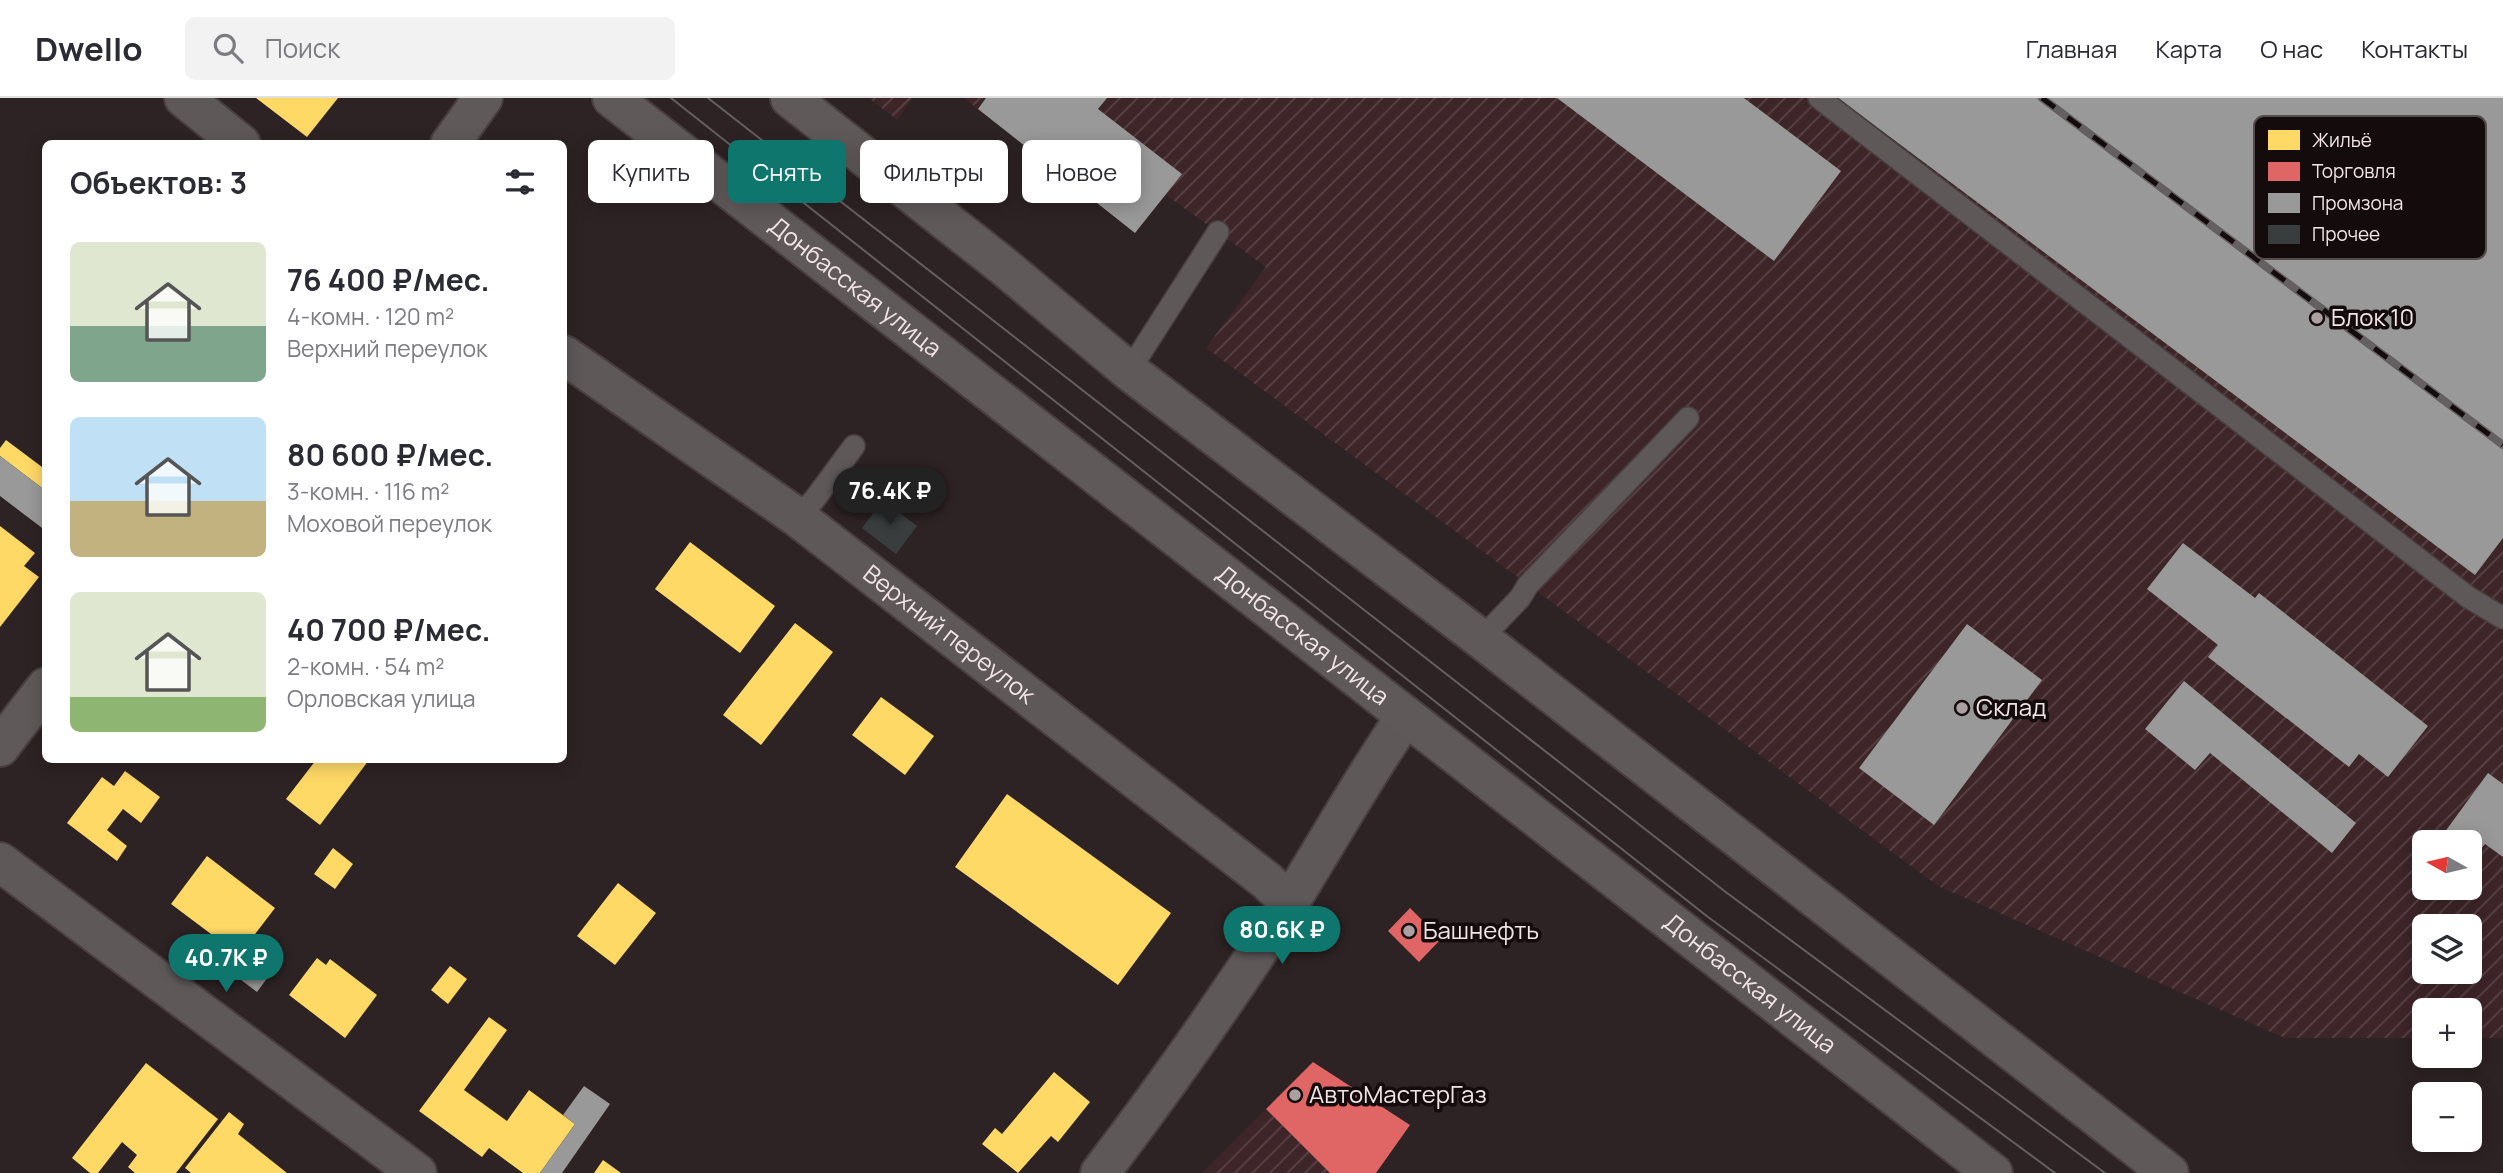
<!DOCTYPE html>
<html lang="ru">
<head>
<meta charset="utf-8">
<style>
	:root { --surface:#fff; --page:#f2f2f3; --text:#2b2b33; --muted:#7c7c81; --line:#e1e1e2; --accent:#0f766e }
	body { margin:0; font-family:Manrope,sans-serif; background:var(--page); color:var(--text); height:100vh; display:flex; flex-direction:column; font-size:26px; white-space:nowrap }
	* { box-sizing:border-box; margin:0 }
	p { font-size:23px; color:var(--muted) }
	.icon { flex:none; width:38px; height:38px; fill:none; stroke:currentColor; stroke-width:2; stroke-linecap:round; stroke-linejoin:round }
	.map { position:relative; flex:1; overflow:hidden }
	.drawer { position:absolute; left:42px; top:42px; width:525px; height:623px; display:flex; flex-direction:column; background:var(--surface); border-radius:10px; box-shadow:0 4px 18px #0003 }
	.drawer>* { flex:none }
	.banner { position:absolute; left:588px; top:42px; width:665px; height:63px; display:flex; gap:14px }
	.needle { width:46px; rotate:278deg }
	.fabs { position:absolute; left:2412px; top:732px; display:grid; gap:14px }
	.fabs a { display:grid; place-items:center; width:70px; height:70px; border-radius:10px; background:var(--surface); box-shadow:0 4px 18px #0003; font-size:35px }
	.price { position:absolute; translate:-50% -60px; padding:0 16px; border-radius:24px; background:var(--accent); color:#fff; font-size:23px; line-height:46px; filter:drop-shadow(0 2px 4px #0008) }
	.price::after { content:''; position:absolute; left:50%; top:42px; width:21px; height:16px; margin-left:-10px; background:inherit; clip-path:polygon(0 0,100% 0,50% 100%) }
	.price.selected { background:#222; color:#fff }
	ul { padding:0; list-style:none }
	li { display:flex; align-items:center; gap:21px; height:175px; padding:0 28px }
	li span { display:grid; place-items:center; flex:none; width:196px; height:140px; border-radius:10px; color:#555 }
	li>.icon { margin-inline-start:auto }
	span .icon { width:84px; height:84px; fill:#fffc; stroke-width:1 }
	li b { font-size:30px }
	h2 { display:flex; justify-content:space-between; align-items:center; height:84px; padding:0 28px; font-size:30px }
	.tag { padding:0 24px; border-radius:10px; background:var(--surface); box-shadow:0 4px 18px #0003; font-size:24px; line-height:63px }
	.tag.selected { background:var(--accent); color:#fff }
	header { display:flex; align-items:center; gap:42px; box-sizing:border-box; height:98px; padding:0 35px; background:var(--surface); border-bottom:2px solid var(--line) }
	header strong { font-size:33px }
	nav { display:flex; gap:38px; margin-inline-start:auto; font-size:24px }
	.search { width:490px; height:63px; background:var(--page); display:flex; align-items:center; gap:18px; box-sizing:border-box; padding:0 24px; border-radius:10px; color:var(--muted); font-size:26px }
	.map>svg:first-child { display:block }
	.industrial { fill:url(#industrial-furrows); fill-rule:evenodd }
	.homes { fill:#ffd966 }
	.shops { fill:#e06666 }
	.industry { fill:#999 }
	.building { fill:#393d3e }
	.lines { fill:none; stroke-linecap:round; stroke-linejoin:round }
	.service-casing { stroke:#483e40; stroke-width:24 }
	.minor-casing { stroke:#483e40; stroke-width:42 }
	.primary-casing { stroke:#483e40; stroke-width:42 }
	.service { stroke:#5e5859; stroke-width:21 }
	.minor { stroke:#5e5859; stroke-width:38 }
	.primary { stroke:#5f595a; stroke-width:38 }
	.tram { stroke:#645f60; stroke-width:2 }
	.rail-casing { stroke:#645f60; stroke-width:8 }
	.rail { stroke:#130b0c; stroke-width:5; stroke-dasharray:16; stroke-linecap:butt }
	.poi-dot { fill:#ada0a2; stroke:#130b0c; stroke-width:2.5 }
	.labels { text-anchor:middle; stroke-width:7; stroke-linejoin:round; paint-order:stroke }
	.street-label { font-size:24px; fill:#f2e4e6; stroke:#130b0c }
	.poi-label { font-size:24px; fill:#f2e4e6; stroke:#130b0c; text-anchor:start }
	.key { fill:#130b0c; stroke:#564c4d; stroke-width:2 }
	.key-label { font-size:19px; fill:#f2e4e6 }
</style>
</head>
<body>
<header>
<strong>Dwello</strong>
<div class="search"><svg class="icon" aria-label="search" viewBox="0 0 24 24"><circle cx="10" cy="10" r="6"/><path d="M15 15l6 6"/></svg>Поиск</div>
<nav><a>Главная</a><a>Карта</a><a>О нас</a><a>Контакты</a></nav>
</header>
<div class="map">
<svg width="2503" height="1075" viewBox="0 0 2503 1075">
	<defs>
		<pattern id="industrial-furrows" width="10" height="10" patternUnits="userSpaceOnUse" patternTransform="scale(1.75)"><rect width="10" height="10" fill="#3d2528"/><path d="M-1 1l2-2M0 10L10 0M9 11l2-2" fill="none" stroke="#5a4447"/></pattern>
	</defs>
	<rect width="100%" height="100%" fill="#2d2224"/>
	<path class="industrial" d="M869 0H913L897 22Z
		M964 0H2503V940H2469V912H2424V940H2285L1938 788 1206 250 1266 169 1166 97 1135 135ZM2424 744H2469V789H2424ZM2424 828H2469V873H2424Z
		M1266 1011 1330 1075H1202Z"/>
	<path class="homes" d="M256 0H338L307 39Z
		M6 342 46 372V393L0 358V350Z
		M0 428 35 455 24 468 39 479 0 529Z
		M690 444 775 508 740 555 655 491Z
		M795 525 833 554 761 647 723 617Z
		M881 599 934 638 905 677 852 637Z
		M316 662H369L320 727 286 701Z
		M125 673 160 699 141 725 123 711 107 732 127 748 117 763 67 725 102 679 114 688Z
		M1007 696 1171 815 1118 887 955 769Z
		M333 750 353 766 335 791 314 776Z
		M207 758 275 810 239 857 171 806Z
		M618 785 656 815 615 867 577 838Z
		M317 860 326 867 330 861 377 897 345 940 289 897Z
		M450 868 467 881 448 906 431 892Z
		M489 919 507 932 464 992 507 1023 529 992 575 1026 540 1075H523L489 1050 482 1059 419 1013Z
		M146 965 218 1021 176 1075H135L128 1069 137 1057 122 1044 98 1075H90L72 1060Z
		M1054 974 1090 1004 1058 1044 1051 1038 1018 1075 982 1046 995 1030 1002 1036Z
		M229 1014 244 1026 238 1036 287 1075H191L185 1070Z
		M603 1062 621 1075H594Z"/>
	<path class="shops" d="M1410 810 1441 841 1419 864 1388 833Z
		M1313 964 1410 1027 1376 1075H1330L1266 1011Z"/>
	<path class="industry" d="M986 0H1107L1098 11 1182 76 1135 135 978 11Z
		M1557 0H1744L1841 73 1774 163Z
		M1838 0H2503V440L2475 477Z
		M0 358 46 393V433L0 398Z
		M2183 445 2255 500 2259 495 2428 628 2388 679 2359 656 2349 669 2208 559 2218 547 2147 491Z
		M1967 526 2042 582 1934 727 1859 670Z
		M2184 583 2356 725 2332 755 2210 655 2195 672 2145 631Z
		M2488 675 2503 686V759L2485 746 2469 766V744H2442L2447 737 2444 735Z
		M239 857 268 879 257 894 228 872Z
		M584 988 610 1006 562 1075H540L575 1026 563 1017Z"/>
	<path class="building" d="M883 402 917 428 896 456 862 430Z"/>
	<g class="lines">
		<g class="service-casing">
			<path id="service" d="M1819 0 2468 499 2503 520
				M1129 273 1218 134
				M797 419 814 402 854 348
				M1481 541 1520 500 1528 487 1688 320"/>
		</g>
		<g class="minor-casing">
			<g id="minor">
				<path d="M184 0 241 46"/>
				<path id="s1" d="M564 257 797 419 1267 783 1289 804"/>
				<path d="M0 764 417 1075"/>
				<path d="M1100 1075C1167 987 1231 896 1290 804 1329 742 1364 678 1406 618"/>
			</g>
		</g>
		<g class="primary-casing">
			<g id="primary">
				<path id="s2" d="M612 0 1993 1075"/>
				<path d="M790 0 1002 167 1129 273 1481 541 2169 1075"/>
				<path d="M450 46 483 0"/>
				<path d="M0 649 46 589"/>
			</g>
		</g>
		<use href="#service" class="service"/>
		<use href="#minor" class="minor"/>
		<use href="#primary" class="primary"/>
		<path class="tram" d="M671 0 1708 819 2055 1075
			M708 0 1727 795 2105 1075"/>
		<g class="rail-casing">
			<path id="rail" d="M2042 0 2503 347"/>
		</g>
		<use href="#rail" class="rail"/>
	</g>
	<g class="poi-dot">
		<circle cx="2317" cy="220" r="7"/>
		<circle cx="1962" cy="610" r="7"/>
		<circle cx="1409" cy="833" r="7"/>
		<circle cx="1295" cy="997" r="7"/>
	</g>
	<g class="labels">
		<g class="street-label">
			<text dy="8" stroke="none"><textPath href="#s2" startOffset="308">Донбасская улица</textPath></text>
			<text dy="8" stroke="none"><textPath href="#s1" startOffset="476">Верхний переулок</textPath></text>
			<text dy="8" stroke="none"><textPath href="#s2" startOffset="875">Донбасская улица</textPath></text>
			<text dy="8" stroke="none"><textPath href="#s2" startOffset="1442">Донбасская улица</textPath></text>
		</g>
		<g class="poi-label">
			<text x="2331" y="228">Блок 10</text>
			<text x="1976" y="618">Склад</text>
			<text x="1423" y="841">Башнефть</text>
			<text x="1309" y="1005">АвтоМастерГаз</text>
		</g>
	</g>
	<rect x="2254" y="18" width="232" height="143" rx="10" class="key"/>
	<rect x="2268" y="32" width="32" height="20" fill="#ffd966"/>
	<rect x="2268" y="64" width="32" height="19" fill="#e06666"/>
	<rect x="2268" y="95" width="32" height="20" fill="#999"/>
	<rect x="2268" y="127" width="32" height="19" fill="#393d3e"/>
	<g class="key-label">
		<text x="2312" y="49">Жильё</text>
		<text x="2312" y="80">Торговля</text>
		<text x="2312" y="112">Промзона</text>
		<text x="2312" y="143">Прочее</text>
	</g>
</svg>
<div class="fabs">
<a><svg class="needle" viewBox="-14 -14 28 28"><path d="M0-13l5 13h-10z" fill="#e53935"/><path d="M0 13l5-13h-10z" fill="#7c7c81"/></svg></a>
<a><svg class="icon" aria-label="layers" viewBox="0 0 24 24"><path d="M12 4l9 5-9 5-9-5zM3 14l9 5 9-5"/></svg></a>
<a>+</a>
<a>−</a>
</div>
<b class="price selected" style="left:890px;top:429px">76.4K ₽</b>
<b class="price" style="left:1282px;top:868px">80.6K ₽</b>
<b class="price" style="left:226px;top:896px">40.7K ₽</b>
<div class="banner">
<a class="tag">Купить</a>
<a class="tag selected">Снять</a>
<a class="tag">Фильтры</a>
<a class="tag">Новое</a>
</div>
<section class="drawer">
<h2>Объектов: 3<svg class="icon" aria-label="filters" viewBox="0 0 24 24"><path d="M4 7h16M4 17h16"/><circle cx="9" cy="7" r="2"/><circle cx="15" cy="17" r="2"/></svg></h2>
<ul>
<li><span style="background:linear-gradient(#dfe7d0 60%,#7fa58c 0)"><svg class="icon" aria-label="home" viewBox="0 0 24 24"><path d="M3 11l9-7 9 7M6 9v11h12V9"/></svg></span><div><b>76 400 ₽/мес.</b><p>4-комн. · 120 m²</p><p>Верхний переулок</p></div></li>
<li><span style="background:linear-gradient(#bfe0f5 60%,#c2b280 0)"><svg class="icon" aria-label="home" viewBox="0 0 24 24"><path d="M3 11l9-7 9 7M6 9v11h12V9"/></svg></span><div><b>80 600 ₽/мес.</b><p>3-комн. · 116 m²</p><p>Моховой переулок</p></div></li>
<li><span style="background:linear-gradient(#dfe7d0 75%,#8fb573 0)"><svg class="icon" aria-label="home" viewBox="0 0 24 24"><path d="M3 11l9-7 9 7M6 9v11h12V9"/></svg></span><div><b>40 700 ₽/мес.</b><p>2-комн. · 54 m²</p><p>Орловская улица</p></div></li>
</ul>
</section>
</div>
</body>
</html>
